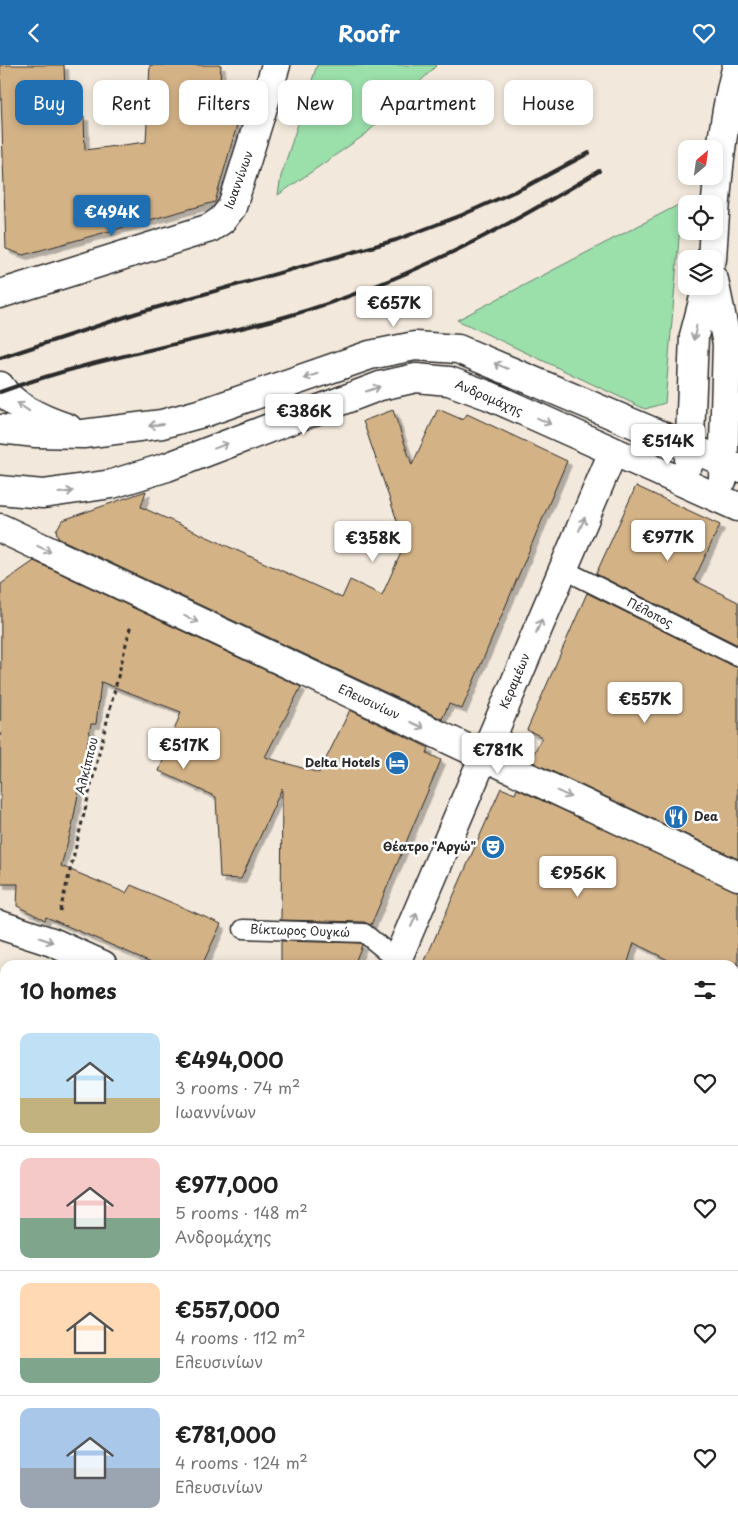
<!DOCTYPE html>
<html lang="en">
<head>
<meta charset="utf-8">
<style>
	:root { --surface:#fff; --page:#f2f2f2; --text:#222; --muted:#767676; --line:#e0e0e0; --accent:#1f6fb2 }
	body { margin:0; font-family:"Playpen Sans",sans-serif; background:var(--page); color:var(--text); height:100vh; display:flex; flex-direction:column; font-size:19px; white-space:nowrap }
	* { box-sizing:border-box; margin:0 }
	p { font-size:16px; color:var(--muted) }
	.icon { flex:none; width:28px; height:28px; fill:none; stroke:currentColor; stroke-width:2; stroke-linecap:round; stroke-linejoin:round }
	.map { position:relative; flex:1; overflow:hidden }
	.drawer { position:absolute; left:0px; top:895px; width:739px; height:570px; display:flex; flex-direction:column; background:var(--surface); border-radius:15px 15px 0 0; box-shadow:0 2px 8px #0003 }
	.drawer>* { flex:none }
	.banner { position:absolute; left:15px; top:15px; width:709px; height:45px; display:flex; gap:10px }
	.needle { width:32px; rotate:29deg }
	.buttons { position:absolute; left:678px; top:75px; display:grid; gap:10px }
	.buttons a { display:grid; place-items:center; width:45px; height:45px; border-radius:10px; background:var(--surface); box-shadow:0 2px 8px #0003; font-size:25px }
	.price { position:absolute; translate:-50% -42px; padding:0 11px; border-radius:5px; background:#fff; color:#222; font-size:16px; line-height:32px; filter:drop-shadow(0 1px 2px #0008) }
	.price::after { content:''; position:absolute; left:50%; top:30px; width:15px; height:11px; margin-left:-8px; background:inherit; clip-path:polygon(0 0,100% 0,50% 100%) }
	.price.on { background:var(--accent); color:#fff }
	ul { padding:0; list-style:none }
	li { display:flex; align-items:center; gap:15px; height:125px; padding:0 20px }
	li+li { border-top:1px solid var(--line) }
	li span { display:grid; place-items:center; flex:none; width:140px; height:100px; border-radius:10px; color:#555 }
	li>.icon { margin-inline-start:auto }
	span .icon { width:60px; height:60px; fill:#fffc; stroke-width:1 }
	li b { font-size:21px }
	h2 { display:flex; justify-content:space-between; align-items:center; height:60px; padding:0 20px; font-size:21px }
	.pill { padding:0 18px; border-radius:10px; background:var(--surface); box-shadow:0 2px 8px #0003; font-size:18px; line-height:45px }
	.pill.on { background:var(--accent); color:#fff }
	header { display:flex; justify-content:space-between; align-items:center; height:65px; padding:0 20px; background:var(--accent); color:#fff; font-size:22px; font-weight:700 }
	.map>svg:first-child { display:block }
	.green { fill:#9bdfab; stroke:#63856b }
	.building { fill:#d3b286; stroke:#2b2b2b; filter:url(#shadow) }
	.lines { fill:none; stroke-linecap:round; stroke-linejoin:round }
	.lane-casing { stroke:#2b2b2b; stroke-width:21 }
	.street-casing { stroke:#2b2b2b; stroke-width:31 }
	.secondary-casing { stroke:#2b2b2b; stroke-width:31 }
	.path { stroke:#2b2b2b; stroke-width:3; stroke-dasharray:4 4; stroke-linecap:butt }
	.lane { stroke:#fff; stroke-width:18 }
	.street { stroke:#fff; stroke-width:28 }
	.secondary { stroke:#fff; stroke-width:28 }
	.rail { stroke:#2b2b2b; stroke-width:4 }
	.oneway { stroke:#a0a0a0 }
	.labels { text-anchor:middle; stroke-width:5; stroke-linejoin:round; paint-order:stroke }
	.street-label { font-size:12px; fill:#2b2b2b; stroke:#fff }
	.poi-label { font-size:12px; font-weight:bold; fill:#2b2b2b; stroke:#fff; text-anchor:end }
</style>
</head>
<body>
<header><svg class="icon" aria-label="back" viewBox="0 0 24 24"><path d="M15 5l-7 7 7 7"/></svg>Roofr<svg class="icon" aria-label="heart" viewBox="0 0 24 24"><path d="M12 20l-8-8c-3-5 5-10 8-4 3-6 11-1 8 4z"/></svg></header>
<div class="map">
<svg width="738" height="1465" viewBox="0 0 738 1465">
	<defs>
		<filter id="shadow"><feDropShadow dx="4.5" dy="4.5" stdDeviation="0" flood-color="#0004"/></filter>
	</defs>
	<rect width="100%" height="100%" fill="#f2e8db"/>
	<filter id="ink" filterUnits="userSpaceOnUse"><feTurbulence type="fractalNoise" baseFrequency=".02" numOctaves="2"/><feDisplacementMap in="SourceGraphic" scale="10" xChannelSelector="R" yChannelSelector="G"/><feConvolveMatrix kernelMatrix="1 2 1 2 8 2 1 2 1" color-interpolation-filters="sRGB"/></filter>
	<g filter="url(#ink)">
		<path class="green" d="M317 0H437L366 69 278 130 281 111Z
			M682 138 665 338 645 344 457 255Z"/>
		<path class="building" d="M0 0H64L66 52 84 51 85 85 146 77 150 0H221L219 35 245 32 215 137 23 190 6 184Z
			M438 344 463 355 467 349 567 396 462 644 449 639 442 654 58 473 56 465 63 455 146 426 141 442 342 533 350 515 382 530 405 479 363 356 393 345 412 400Z
			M636 421 720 460 694 515 738 537V580L596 509Z
			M34 496 301 622 265 692 319 708 350 645 429 683 427 688 441 695 371 860 364 857 281 855 282 723 241 814 220 813 216 732 159 706 181 647 101 617 96 659H91L72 762 61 801 126 828 131 820 221 859 202 900H158L46 852 45 855 17 841 18 819H0L1 519Z
			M587 528 738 603V794L530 696 542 672 527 665Z
			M501 723 515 729 517 724 738 826V900H678L634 878 627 900H423Z
			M281 876 360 878 362 880 354 900H281Z"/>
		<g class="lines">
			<g class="lane-casing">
				<path id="lane" d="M563 504 738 592
					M243 864 364 868 397 895
					M700 1465V1460"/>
			</g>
			<g class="street-casing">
				<path id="street" d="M0 463 738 811
					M0 860 52 877 103 900
					M395 900 613 387
					M734 1086 738 1088
					M734 1291 738 1294
					M405 1460V1465
					M156 1465 158 1460"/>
			</g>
			<g class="secondary-casing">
				<path id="secondary" d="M712 194C716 129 720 63 737 0
					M714 215 727 279 723 414
					M0 229 210 163 222 155 232 142 276 0
					M0 321C14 343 44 355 68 363
					M0 364 36 368 83 369 162 359 206 347 370 290 415 281 458 284 738 403
					M689 398 694 271 707 221
					M0 425 43 429 112 419 167 402 380 321 416 313 449 316 490 331 738 442"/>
			</g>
			<path class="path" d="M60 846 131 559"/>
			<use href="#lane" class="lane"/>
			<use href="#street" class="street"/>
			<use href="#secondary" class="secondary"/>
			<path class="rail" d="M0 293 137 248 396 175 462 150 527 121 589 88
				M0 327C93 293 193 278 288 251 399 219 501 166 599 106"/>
		</g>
		<defs><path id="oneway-shaft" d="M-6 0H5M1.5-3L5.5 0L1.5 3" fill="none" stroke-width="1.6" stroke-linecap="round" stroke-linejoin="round" transform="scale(1.25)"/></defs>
		<g class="oneway">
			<use href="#oneway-shaft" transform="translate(695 268) rotate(101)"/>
			<use href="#oneway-shaft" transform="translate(501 301) rotate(-158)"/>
			<use href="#oneway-shaft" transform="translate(311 311) rotate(161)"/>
			<use href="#oneway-shaft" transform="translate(373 324) rotate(-19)"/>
			<use href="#oneway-shaft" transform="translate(23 342) rotate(-146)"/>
			<use href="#oneway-shaft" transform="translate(544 356) rotate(25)"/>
			<use href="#oneway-shaft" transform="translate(156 360) rotate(172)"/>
			<use href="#oneway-shaft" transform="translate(221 381) rotate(-21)"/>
			<use href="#oneway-shaft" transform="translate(66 427) rotate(-7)"/>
			<use href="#oneway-shaft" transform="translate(582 459) rotate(-67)"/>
			<use href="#oneway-shaft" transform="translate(44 484) rotate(25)"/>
			<use href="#oneway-shaft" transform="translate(191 554) rotate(25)"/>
			<use href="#oneway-shaft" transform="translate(539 561) rotate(-67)"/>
			<use href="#oneway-shaft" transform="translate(417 660) rotate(25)"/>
			<use href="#oneway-shaft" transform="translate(564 729) rotate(25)"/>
			<use href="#oneway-shaft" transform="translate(414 855) rotate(-67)"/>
			<use href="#oneway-shaft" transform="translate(46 875) rotate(19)"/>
		</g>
	</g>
	<defs>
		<g id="hotel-disc" transform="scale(1.25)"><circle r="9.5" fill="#1f6fb2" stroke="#fff"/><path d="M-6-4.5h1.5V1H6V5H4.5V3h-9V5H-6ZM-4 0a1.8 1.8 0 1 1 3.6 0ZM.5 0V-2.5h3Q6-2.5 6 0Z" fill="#fff"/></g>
		<g id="restaurant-disc" transform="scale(1.25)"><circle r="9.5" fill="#1f6fb2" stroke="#fff"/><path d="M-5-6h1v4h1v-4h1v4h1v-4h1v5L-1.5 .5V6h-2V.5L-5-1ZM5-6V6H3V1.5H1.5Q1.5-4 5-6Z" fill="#fff"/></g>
		<g id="theatre-disc" transform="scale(1.25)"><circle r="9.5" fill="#1f6fb2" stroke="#fff"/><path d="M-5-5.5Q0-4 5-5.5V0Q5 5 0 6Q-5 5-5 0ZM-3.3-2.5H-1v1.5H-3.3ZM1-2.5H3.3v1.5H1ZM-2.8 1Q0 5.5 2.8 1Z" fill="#fff"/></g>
	</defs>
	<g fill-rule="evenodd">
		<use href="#hotel-disc" x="397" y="698"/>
		<use href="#restaurant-disc" x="676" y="752"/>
		<use href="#theatre-disc" x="493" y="782"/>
	</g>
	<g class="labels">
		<g class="street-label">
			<text transform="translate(239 115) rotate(-70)" y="4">Ιωαννίνων</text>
			<text transform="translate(489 333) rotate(23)" y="4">Ανδρομάχης</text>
			<text transform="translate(650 548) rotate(27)" y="4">Πέλοπος</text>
			<text transform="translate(515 616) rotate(-67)" y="4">Κεραμέων</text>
			<text transform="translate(369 637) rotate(25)" y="4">Ελευσινίων</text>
			<text transform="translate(87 701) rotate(-76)" y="4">Αλκίππου</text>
			<text transform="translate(300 866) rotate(2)" y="4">Βίκτωρος Ουγκώ</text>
		</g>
		<g class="poi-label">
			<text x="380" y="702">Delta Hotels</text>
			<text x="694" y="756" text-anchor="start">Dea</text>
			<text x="476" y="786">Θέατρο "Αργώ"</text>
		</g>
	</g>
</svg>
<div class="buttons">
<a><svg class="needle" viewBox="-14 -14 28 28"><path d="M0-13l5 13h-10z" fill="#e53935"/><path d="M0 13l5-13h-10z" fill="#767676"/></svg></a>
<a><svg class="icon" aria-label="locate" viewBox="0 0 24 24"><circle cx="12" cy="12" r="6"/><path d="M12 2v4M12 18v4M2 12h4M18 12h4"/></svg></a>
<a><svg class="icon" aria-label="layers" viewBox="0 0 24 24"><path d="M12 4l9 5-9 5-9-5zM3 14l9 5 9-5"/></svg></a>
</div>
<b class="price on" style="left:112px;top:172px">€494K</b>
<b class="price" style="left:394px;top:263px">€657K</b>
<b class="price" style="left:304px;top:371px">€386K</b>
<b class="price" style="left:668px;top:401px">€514K</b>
<b class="price" style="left:668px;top:497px">€977K</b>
<b class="price" style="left:373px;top:498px">€358K</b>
<b class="price" style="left:645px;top:659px">€557K</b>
<b class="price" style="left:184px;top:705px">€517K</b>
<b class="price" style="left:498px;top:710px">€781K</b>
<b class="price" style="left:578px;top:833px">€956K</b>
<div class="banner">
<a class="pill on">Buy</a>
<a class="pill">Rent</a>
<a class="pill">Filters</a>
<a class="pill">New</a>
<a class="pill">Apartment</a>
<a class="pill">House</a>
</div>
<section class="drawer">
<h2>10 homes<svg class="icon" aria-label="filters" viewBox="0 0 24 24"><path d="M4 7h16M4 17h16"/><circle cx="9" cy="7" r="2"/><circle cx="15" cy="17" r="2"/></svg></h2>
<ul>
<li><span style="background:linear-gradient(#bfe0f5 65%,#c2b280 0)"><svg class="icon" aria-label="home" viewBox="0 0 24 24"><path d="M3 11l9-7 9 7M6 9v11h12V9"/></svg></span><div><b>€494,000</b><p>3 rooms · 74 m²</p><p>Ιωαννίνων</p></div><svg class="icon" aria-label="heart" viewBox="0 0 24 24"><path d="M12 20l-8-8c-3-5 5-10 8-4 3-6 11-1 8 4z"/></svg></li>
<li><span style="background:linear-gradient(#f6c9c9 60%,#7fa58c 0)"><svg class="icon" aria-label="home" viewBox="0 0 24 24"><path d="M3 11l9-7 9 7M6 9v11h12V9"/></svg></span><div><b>€977,000</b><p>5 rooms · 148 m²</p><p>Ανδρομάχης</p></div><svg class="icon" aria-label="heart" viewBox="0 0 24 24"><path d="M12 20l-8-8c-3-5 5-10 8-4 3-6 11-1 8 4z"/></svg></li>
<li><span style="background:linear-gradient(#ffd9b3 75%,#7fa58c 0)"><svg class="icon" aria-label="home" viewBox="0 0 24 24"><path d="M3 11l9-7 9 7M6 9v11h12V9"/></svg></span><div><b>€557,000</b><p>4 rooms · 112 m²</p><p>Ελευσινίων</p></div><svg class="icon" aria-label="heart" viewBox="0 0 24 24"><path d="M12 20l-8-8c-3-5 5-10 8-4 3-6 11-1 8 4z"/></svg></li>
<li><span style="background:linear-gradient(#a9c7e8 60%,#9aa5b1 0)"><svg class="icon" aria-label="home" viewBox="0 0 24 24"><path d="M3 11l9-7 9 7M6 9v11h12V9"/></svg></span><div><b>€781,000</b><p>4 rooms · 124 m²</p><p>Ελευσινίων</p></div><svg class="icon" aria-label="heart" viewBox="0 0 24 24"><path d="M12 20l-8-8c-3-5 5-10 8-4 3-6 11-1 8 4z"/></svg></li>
</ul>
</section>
</div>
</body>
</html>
